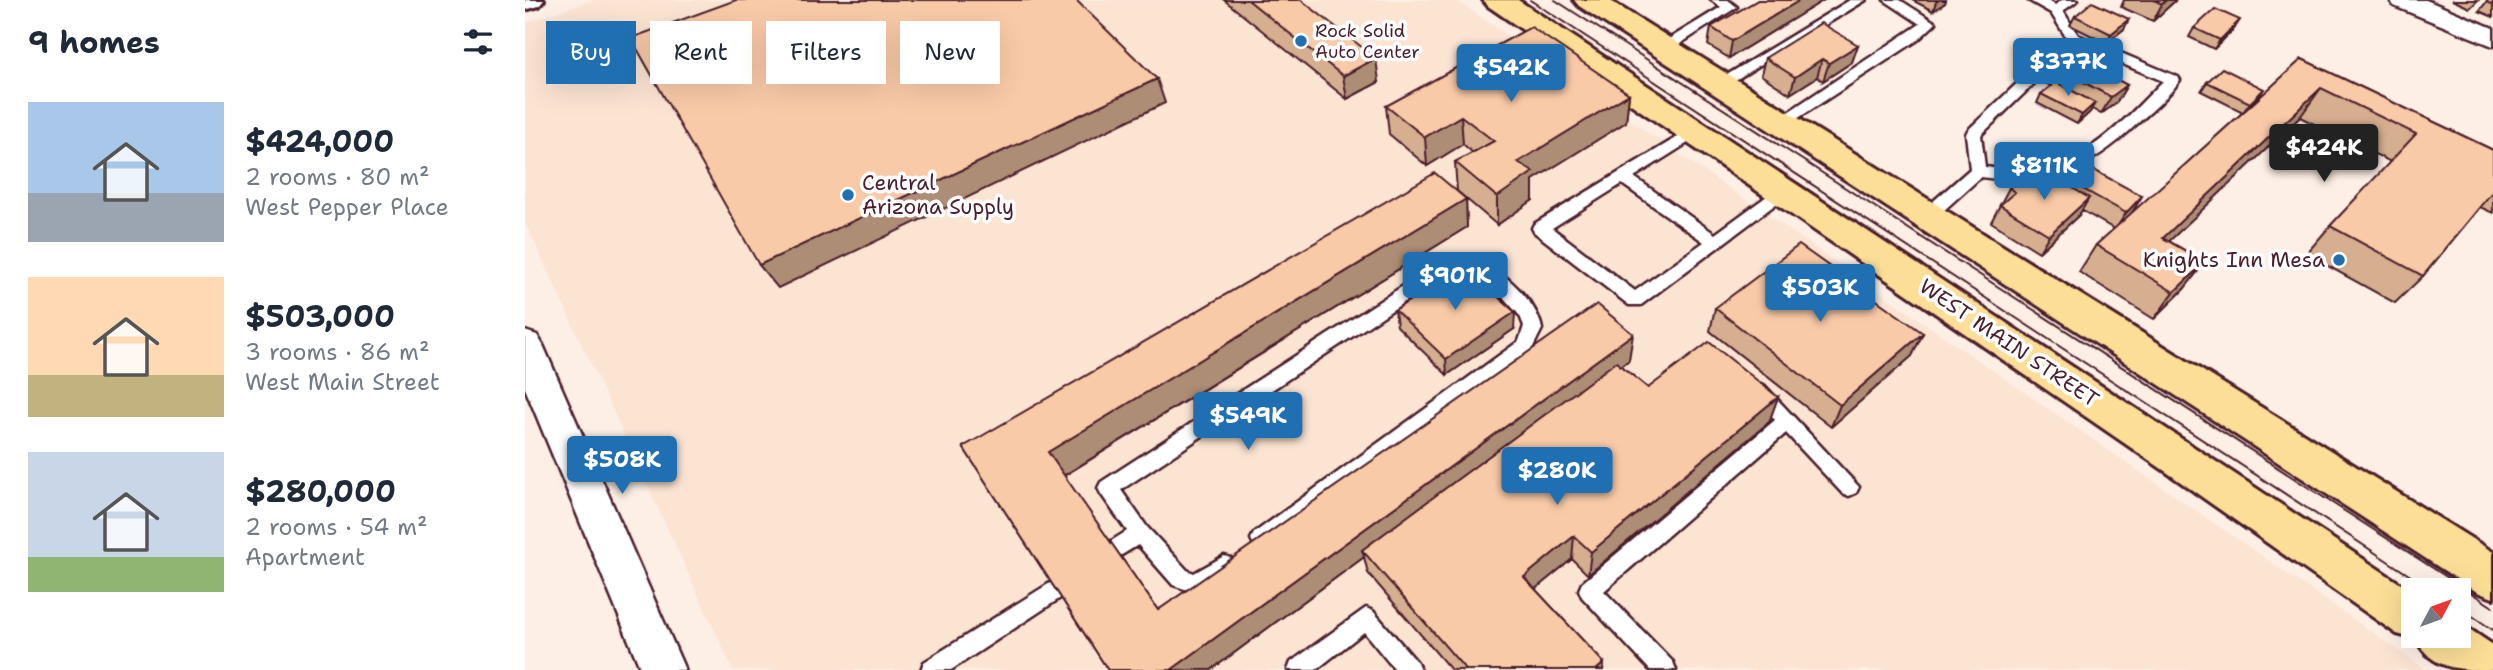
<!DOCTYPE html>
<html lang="en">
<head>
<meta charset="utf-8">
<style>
	:root { --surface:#fff; --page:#f2f2f3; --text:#1f2937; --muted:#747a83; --accent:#1f6fb2 }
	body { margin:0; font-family:"Shantell Sans",sans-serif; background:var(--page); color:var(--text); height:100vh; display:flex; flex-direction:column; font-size:26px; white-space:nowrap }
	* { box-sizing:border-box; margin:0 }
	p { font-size:23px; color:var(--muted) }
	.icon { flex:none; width:38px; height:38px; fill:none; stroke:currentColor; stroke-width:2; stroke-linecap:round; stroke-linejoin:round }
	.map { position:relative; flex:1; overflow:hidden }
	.side { display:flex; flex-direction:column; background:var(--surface); width:525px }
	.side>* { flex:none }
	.top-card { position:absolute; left:21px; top:21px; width:665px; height:63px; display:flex; gap:14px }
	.needle { width:46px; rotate:49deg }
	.buttons { position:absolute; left:1876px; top:578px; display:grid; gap:14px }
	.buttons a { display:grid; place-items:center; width:70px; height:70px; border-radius:0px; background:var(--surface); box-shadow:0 7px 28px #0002; font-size:35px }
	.price { position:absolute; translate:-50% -60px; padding:0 16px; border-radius:7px; background:var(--accent); color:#fff; font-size:23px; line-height:46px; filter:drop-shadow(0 2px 4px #0008) }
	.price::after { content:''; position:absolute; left:50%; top:42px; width:21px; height:16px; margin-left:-10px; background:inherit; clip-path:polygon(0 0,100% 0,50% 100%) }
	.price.on { background:#222; color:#fff }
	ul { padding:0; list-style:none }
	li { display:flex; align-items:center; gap:21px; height:175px; padding:0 28px }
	li span { display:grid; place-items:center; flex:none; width:196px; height:140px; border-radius:0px; color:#555 }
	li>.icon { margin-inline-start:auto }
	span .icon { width:84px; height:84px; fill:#fffc; stroke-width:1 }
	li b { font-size:30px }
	h2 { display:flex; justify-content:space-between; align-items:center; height:84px; padding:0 28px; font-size:30px }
	.chip { padding:0 24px; border-radius:0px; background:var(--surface); box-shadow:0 7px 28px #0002; font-size:24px; line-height:63px }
	.chip.on { background:var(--accent); color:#fff }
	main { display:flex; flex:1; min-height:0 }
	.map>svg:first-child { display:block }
	.built { fill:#fce4d3 }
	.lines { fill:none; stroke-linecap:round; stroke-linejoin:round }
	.service-casing { stroke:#4a1f2b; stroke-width:5 }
	.minor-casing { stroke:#4a1f2b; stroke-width:5 }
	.tertiary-casing { stroke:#4a1f2b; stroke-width:6 }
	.primary-casing { stroke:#4a1f2b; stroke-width:6 }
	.service { fill:#fff; fill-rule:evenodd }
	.minor { fill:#fff; fill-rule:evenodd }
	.tertiary { fill:#fff; fill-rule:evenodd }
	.primary { fill:#fcde96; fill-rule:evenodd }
	.tram { stroke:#4a1f2b; stroke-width:2 }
	.wall { fill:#d6ae90; stroke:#4a1f2b; stroke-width:2 }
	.shaded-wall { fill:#ae8d76; stroke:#4a1f2b; stroke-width:2 }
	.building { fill:#f9caa8; stroke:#4a1f2b; stroke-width:2 }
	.poi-dot { fill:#1f6fb2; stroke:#fff; stroke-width:2.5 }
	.labels { text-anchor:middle; stroke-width:7; stroke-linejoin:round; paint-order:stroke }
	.far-poi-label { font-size:18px; fill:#4a1f2b; stroke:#fff; text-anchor:start }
	.poi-label { font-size:21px; fill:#4a1f2b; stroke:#fff; text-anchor:start }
	.street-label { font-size:21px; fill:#4a1f2b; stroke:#fff }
</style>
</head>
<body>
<main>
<section class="side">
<h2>9 homes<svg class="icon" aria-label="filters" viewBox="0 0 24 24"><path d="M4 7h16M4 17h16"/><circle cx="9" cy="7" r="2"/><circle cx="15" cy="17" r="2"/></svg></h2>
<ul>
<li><span style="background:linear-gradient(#a9c7e8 65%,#9aa5b1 0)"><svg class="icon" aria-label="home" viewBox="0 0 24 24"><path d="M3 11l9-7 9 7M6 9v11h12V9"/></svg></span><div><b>$424,000</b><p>2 rooms · 80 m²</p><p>West Pepper Place</p></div></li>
<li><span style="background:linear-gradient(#ffd9b3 70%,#c2b280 0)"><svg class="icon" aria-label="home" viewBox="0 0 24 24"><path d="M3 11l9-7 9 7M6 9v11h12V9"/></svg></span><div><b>$503,000</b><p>3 rooms · 86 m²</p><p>West Main Street</p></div></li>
<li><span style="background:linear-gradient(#c9d6e8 75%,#8fb573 0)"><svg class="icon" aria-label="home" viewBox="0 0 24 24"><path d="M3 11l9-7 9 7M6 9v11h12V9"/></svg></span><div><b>$280,000</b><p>2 rooms · 54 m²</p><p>Apartment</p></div></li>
</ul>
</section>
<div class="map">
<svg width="1968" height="670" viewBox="0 0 1968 670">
	<rect width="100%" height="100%" fill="#fdefe5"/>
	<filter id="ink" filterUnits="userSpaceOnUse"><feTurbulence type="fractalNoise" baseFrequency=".0143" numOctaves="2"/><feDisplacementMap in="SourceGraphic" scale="14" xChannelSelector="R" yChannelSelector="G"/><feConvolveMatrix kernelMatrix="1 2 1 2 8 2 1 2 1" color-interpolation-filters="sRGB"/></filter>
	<g filter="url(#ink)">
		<path class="built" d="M67 0H931L1902 670H208L0 222V23Z"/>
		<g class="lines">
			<g class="service-casing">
				<path id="service" d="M1186 0H1203L1212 7 1144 51H1134V45L1196 7Z
					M1325 0H1341L1199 87H1189L1187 84Z
					M1359 0H1375L1411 23 1393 40 1261 126H1251L1249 123 1251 120 1395 24Z
					M1503 0H1521L1530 5 1537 0H1553L1538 11 1553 35 1653 77 1655 80C1644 96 1628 110 1613 123 1564 170 1524 187 1456 177L1408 220H1396L1394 216 1396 212 1445 169 1441 134 1443 130 1541 37 1526 13ZM1550 44 1638 81C1582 138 1547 180 1460 167L1456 135Z
					M1169 127 1174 128 1176 132 1174 136 1109 177 1190 234 1253 188 1259 186 1267 192 1116 305H1104L1009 232 1007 228 1009 224ZM1097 184 1179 242 1110 291 1027 228Z
					M941 256C970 262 1012 299 1017 329L1006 351 743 545 736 548 729 545 726 539 729 533 994 341 999 326 995 316 978 297 945 269H929L596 490 622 527 662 570 669 573 699 556 706 558 709 565 706 572 671 593 648 585 613 545 590 559 583 557 580 550 583 543 602 531 576 494 573 488 576 482 918 260Z
					M1233 383 1239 385 1334 487 1331 493 1324 496 1317 493 1261 433 1079 591 1148 662 1151 670H1125L1057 597 1054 590 1057 583 1250 420 1224 390 1227 385Z
					M533 578 540 581 543 588 540 595 426 670H396L399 662Z
					M841 608 848 611 892 662 895 670H870L839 632 791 670H763L766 662Z"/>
			</g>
			<g class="minor-casing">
				<path id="minor" d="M1865 0H1901L1968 28V46L1869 6Z
					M0 331 12 335 18 345 160 670H116L0 388Z"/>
			</g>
			<g class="tertiary-casing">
				<path id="tertiary" d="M0 0H19L14 6 0 10Z"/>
			</g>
			<g class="primary-casing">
				<path id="primary" d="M958 0H993L1888 592V635H1934V622L1968 645V670C1935 670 1907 670 1891 639L1872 634 1640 471 963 6Z
					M1049 0H1084L1968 552V598L1952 592 1054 6Z"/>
			</g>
			<use href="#service" class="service"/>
			<use href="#minor" class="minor"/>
			<use href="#tertiary" class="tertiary"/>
			<use href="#primary" class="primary"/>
			<path class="tram" d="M1005 0 1907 590
				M1030 0 1968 607
				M1934 607 1968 630"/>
		</g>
		<path class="wall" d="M699 0H776L854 82 822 99Z
			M1233 0H1299L1204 58 1183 45 1186 27Z
			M1387 0H1421L1420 3 1408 11Z
			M1599 0H1651L1628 21 1596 7Z
			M1927 0H1953L1945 8Z
			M1963 0H1968V17L1954 11Z
			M1550 16 1599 29 1581 43 1545 25Z
			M1669 28 1709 29 1689 49 1664 37Z
			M1333 45 1327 62 1298 81 1292 77 1265 94 1236 75 1240 58Z
			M1777 59 1968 150V213L1955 207 1898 276 1870 303 1781 254 1805 226 1866 162 1775 117 1644 241 1680 262 1659 289 1629 319 1554 272 1571 245 1589 229 1556 210 1554 215 1514 252 1466 222 1484 188 1533 180 1535 176 1617 196 1606 214 1718 112 1676 91 1682 82 1733 98 1721 110Z
			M1531 67 1602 85 1592 102 1576 114 1567 109 1565 112 1552 124 1512 103 1516 94 1526 86 1522 84Z
			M1104 94 1101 122 1008 180V200L972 225 932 191 930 162 948 153 938 144 902 166 864 134 861 106Z
			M941 199 942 227 539 476 633 610 1104 360 1096 366 1123 388 1253 397 1244 422 1063 575 1047 559 1010 589 1079 663 1078 670H926L843 573 839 557 686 670H583L438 447Z
			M1190 308 1398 333 1387 356 1306 427 1185 331Z
			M870 310 989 329 922 375 872 326Z"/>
		<path class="shaded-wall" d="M1275 0H1299L1204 58 1207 41Z
			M1414 0H1421L1420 3 1408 11 1411 2Z
			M1641 0H1651L1628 21 1637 4Z
			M1604 19 1599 29 1581 43 1586 34Z
			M1715 20 1709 29 1689 49 1695 40Z
			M1333 45 1327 62 1298 81 1304 63Z
			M851 58 854 82 822 99 818 76Z
			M1297 59 1292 77 1265 94 1270 77Z
			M632 79 640 103 253 288 234 265Z
			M1602 85 1592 102 1576 114 1586 97Z
			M1796 88 1775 117 1619 265 1638 238Z
			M1739 89 1733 98 1718 112 1725 103Z
			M1104 94 1101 122 1008 180V200L972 225V197L993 162Z
			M1570 103 1565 112 1552 124 1557 115Z
			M936 116 938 144 902 166 900 137Z
			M1617 196 1606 214 1590 230 1601 213Z
			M1564 198 1554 215 1514 252 1524 235Z
			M941 199 942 227 538 476 523 452Z
			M1680 262 1659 289 1629 319 1649 292Z
			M990 312 989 329 922 375 921 359Z
			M1398 333 1387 356 1306 427 1315 405Z
			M1108 334 1104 360 841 555 837 550 839 557 686 670H646Z
			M1253 397 1244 422 1063 575 1066 552Z
			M1049 536 1047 559 998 599 999 577Z
			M1079 663 1078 670H1071Z"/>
		<path class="building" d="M211 0H551L632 79 234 265 106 38Z
			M723 0H776L851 58 818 76Z
			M1233 0H1275L1207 41 1186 27Z
			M1629 0H1641L1637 4Z
			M1963 0H1968V5L1961 2Z
			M1567 2 1604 19 1586 34 1550 16Z
			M1690 9 1715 20 1695 40 1669 28Z
			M1296 23 1333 45 1304 63 1297 59 1270 77 1240 58Z
			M1006 27 1104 94 993 162 1008 172 972 197 930 162 969 141 936 116 900 137 861 106Z
			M1547 55 1602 85 1586 97 1531 67Z
			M1777 59 1968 150V191L1898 276 1805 226 1891 134 1796 88 1638 238 1680 262 1649 292 1571 245Z
			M1697 68 1739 89 1725 103 1682 82Z
			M1531 82 1570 103 1557 115 1516 94Z
			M1552 161 1617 196 1601 213 1535 176Z
			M1521 172 1564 198 1524 235 1475 205 1490 192 1484 188 1496 177 1507 184Z
			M910 173 941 199 523 452 633 610 1072 304 1108 334 646 670H583L438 447Z
			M1274 245 1398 333 1315 405 1190 308Z
			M938 266 990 312 921 359 870 310Z
			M1184 342 1253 397 1066 552 1049 536 999 577 1079 663 1071 670H941L837 550 1091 362 1123 388Z"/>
	</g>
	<g class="poi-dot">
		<circle cx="776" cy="41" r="7"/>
		<circle cx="323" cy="195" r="7"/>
		<circle cx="1814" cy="260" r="7"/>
	</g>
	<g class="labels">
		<g class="far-poi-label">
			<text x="790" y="37">Rock Solid<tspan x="790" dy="21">Auto Center</tspan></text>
		</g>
		<g class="poi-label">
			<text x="337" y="190">Central<tspan x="337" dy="24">Arizona Supply</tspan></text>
			<text x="1800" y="267" text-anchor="end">Knights Inn Mesa</text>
		</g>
		<g class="street-label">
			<text transform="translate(1484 343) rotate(34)" y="7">WEST MAIN STREET</text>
		</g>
	</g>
</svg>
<div class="buttons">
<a><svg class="needle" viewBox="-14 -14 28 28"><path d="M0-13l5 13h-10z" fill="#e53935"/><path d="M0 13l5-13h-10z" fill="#747a83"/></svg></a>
</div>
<b class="price" style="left:1543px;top:98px">$377K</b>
<b class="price" style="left:986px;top:104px">$542K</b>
<b class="price on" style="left:1799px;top:184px">$424K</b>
<b class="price" style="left:1519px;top:202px">$811K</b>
<b class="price" style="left:930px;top:312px">$901K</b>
<b class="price" style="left:1295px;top:324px">$503K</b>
<b class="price" style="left:723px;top:452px">$549K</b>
<b class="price" style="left:97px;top:496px">$508K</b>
<b class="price" style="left:1032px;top:507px">$280K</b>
<div class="top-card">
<a class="chip on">Buy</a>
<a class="chip">Rent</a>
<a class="chip">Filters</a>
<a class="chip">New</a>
</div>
</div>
</main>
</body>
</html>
